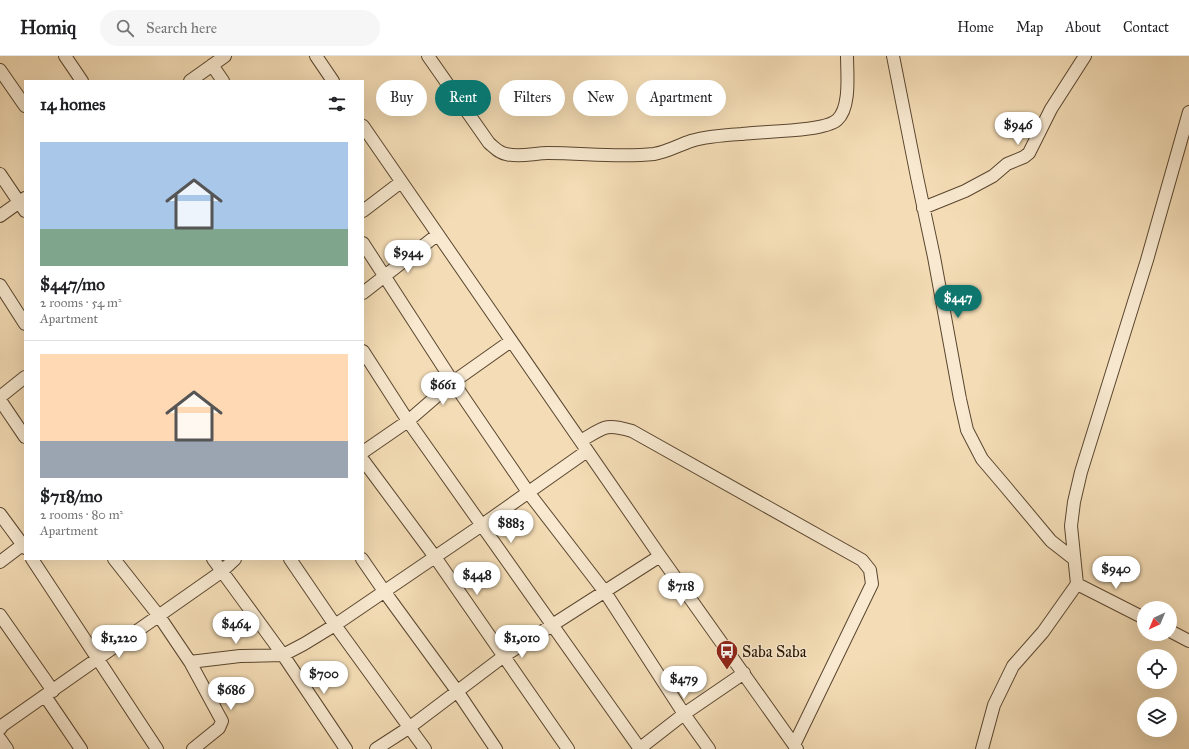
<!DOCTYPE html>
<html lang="en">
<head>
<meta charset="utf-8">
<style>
	:root { --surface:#fff; --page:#f6f6f6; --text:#202124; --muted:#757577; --line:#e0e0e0; --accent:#0f766e }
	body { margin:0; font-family:"IM FELL Great Primer",serif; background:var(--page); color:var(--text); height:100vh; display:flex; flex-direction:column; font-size:15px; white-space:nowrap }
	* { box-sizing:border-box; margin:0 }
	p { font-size:13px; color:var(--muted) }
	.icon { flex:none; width:22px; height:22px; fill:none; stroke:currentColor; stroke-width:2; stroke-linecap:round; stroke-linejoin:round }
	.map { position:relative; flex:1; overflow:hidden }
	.sheet { position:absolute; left:24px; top:24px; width:340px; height:480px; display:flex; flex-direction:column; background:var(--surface); border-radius:0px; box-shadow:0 4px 16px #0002 }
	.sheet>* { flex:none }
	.guide { position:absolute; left:376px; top:24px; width:380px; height:36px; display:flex; gap:8px }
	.needle { width:26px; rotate:224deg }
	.fabs { position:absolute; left:1137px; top:545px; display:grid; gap:8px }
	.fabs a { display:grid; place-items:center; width:40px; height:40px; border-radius:50%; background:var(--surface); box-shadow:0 4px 16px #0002; font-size:20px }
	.price { position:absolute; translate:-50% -34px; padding:0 9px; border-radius:14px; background:#fff; color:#222; font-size:13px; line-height:26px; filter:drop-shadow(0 1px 2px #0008) }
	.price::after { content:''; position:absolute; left:50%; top:24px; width:12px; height:9px; margin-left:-6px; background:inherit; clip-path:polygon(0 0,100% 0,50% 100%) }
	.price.active { background:var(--accent); color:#fff }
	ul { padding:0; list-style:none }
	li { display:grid; align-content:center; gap:8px; height:212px; padding:0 16px }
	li+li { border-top:1px solid var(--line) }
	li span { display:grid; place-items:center; height:124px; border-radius:0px; color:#555 }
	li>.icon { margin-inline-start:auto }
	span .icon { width:72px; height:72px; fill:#fffc; stroke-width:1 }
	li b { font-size:17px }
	h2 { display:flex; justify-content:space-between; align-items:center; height:48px; padding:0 16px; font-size:17px }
	.chip { padding:0 14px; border-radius:18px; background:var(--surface); box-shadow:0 4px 16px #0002; font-size:14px; line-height:36px }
	.chip.active { background:var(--accent); color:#fff }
	header { display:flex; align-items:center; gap:24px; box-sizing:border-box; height:56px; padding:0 20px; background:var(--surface); border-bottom:1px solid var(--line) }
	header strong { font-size:19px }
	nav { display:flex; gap:22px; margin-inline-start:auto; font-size:14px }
	.search { width:280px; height:36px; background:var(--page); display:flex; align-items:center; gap:10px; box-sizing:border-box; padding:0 14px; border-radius:22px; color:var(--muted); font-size:15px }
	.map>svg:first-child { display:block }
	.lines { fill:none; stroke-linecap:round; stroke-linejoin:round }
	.street-casing { stroke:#5a462f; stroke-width:14 }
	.street { stroke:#f8e9d0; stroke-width:12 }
	.labels { text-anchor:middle; stroke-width:3; stroke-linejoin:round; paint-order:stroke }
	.poi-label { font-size:16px; fill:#271402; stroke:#f8e9d0; text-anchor:start }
</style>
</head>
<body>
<header>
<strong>Homiq</strong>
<div class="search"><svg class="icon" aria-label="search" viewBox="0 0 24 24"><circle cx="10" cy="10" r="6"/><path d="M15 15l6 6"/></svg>Search here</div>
<nav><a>Home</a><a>Map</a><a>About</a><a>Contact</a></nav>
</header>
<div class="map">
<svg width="1189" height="693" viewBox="0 0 1189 693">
	<rect width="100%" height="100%" fill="#f4ddb6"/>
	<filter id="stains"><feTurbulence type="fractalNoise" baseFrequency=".005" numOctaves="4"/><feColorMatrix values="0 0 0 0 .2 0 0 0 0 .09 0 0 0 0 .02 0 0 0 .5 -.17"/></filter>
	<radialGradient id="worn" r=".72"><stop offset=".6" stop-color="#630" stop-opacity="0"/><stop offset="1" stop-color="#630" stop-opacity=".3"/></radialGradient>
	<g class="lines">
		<g class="street-casing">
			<path id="street" d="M65 0 82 25
				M316 0 333 25
				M428 0 489 87C495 92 499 97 506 98 520 102 534 97 548 97 584 97 619 102 654 98 667 96 679 89 691 85 707 80 726 79 742 78 763 75 823 76 837 64 851 52 847 17 847 0
				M893 0 917 121 934 201 960 343 967 374 982 403 1005 430 1051 485 1074 503
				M212 9 223 25
				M0 14 25 50
				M190 25 225 0
				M363 70 660 500 797 693
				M0 118 25 155
				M923 152 965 135 993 120 1007 108 1024 101 1029 97 1051 53 1085 0
				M363 155 401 126
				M0 160 25 142
				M363 187 453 326 528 436 605 536 684 658 709 693
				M0 229 25 268
				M363 237 437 179
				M363 295 408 365 640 693
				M0 341 25 321
				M0 344 25 381
				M581 385C604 371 605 367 632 375L862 504 870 514 872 528 794 689
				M363 396 408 365 453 326 511 285
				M363 404 435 501 568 693
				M0 458 25 492
				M32 503 157 693
				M114 503 159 560 190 606 222 665 219 672 193 693
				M213 503 283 599 346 693
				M290 503 335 569 425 693
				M362 503 384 535 457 635 496 693
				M0 506 25 487
				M1077 528 1144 562
				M0 559 53 635
				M1170 575 1189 585
				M190 606 240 600 283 599 304 588 335 569 482 469 587 395
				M45 640 81 693
				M0 673 3 669 221 516 235 503
				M0 683 7 693
				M376 693 410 671 504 600 660 500
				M639 693 684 658 744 617
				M982 693 994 649 1013 610 1043 576 1077 528 1071 470 1074 446 1081 416 1147 204 1189 56"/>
		</g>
		<use href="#street" class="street"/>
	</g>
	<defs>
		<g id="bus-pin" transform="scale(1.15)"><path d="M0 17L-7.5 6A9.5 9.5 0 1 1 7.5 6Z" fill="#8f2418" stroke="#f8e9d0"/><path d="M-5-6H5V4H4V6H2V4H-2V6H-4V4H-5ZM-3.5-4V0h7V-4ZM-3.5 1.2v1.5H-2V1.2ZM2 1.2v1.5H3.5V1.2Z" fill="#fff"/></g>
	</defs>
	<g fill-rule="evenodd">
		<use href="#bus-pin" x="727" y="595"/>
	</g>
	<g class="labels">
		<g class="poi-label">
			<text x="742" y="601">Saba Saba</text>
		</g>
	</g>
	<rect width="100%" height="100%" filter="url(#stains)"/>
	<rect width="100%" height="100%" fill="url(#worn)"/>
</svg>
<div class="fabs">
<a><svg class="needle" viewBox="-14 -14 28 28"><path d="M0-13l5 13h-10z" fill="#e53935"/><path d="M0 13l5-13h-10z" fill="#757577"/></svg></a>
<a><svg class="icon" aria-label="locate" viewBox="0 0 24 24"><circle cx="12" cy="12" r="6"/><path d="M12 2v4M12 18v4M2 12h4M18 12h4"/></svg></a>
<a><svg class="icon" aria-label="layers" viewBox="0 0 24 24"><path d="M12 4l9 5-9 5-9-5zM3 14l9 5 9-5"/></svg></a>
</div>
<b class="price" style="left:1018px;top:90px">$946</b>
<b class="price" style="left:408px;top:218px">$944</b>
<b class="price active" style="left:958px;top:263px">$447</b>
<b class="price" style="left:443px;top:350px">$661</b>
<b class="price" style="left:511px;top:488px">$883</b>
<b class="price" style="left:1116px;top:534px">$940</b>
<b class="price" style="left:477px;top:540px">$448</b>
<b class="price" style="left:681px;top:551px">$718</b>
<b class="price" style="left:236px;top:589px">$464</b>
<b class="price" style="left:119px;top:603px">$1,220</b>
<b class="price" style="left:522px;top:603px">$1,010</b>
<b class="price" style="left:324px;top:639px">$700</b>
<b class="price" style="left:684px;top:644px">$479</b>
<b class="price" style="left:231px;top:655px">$686</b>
<div class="guide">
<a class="chip">Buy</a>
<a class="chip active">Rent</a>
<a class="chip">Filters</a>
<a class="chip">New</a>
<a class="chip">Apartment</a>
</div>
<section class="sheet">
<h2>14 homes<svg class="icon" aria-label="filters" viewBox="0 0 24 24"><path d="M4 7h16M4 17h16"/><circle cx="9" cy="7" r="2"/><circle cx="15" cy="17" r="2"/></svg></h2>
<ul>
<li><span style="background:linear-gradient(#a9c7e8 70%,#7fa58c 0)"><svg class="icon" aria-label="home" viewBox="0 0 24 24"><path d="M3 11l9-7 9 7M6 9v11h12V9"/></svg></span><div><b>$447/mo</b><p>2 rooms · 54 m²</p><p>Apartment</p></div></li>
<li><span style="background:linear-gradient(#ffd9b3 70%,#9aa5b1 0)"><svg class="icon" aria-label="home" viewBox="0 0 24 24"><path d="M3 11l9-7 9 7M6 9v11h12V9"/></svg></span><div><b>$718/mo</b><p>2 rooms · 80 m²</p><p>Apartment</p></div></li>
</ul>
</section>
</div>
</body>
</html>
